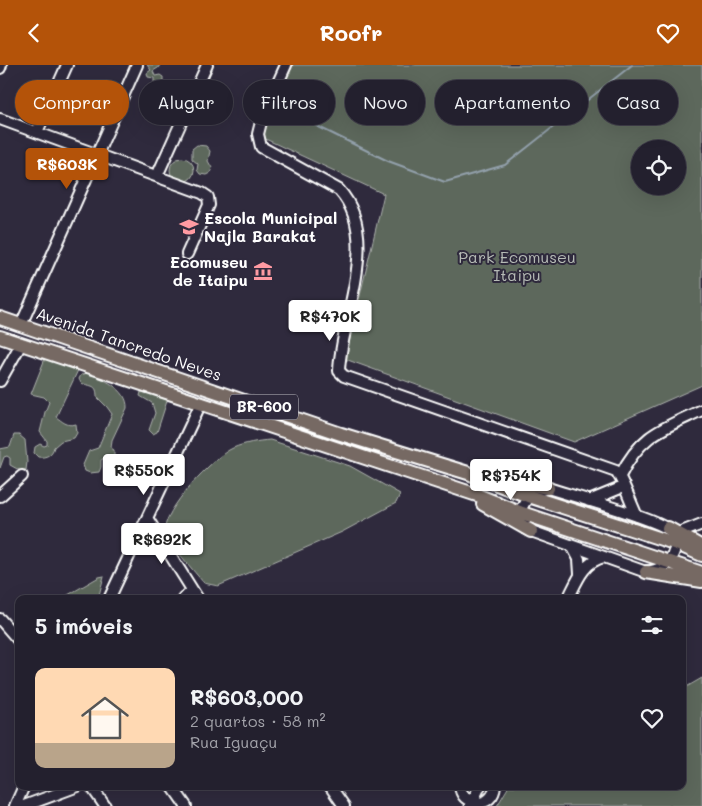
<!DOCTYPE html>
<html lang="pt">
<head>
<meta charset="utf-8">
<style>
	:root { --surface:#23202e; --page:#2b2836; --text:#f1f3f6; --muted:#a3a3aa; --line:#403e4a; --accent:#b45309 }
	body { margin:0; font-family:Mali,sans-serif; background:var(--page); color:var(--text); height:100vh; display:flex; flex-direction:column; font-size:19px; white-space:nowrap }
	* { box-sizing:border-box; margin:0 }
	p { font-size:16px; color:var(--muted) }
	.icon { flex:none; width:28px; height:28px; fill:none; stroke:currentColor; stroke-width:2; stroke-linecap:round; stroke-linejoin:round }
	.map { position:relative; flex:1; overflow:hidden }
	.side { position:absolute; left:15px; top:530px; width:671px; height:195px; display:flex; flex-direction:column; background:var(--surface); border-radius:10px; box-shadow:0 5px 20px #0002,0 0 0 1px var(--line) }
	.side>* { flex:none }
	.top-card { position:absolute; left:15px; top:15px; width:672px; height:45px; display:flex; gap:10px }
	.controls { position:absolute; left:631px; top:75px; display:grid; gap:10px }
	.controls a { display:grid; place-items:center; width:55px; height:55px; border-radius:50%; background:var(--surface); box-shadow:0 5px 20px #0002,0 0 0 1px var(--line); font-size:25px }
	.price { position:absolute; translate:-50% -42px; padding:0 11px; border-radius:5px; background:#fff; color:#222; font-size:16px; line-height:32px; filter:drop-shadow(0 1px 2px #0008) }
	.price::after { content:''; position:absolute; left:50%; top:30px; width:15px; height:11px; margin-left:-8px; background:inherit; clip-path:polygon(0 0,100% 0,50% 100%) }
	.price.selected { background:var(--accent); color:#fff }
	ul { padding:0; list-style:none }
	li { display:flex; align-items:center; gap:15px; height:125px; padding:0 20px }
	li span { display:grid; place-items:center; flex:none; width:140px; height:100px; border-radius:10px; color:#555 }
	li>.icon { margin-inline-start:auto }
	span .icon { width:60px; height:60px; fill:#fffc; stroke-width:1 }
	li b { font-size:21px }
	h2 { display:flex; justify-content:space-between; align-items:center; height:60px; padding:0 20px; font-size:21px }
	.chip { padding:0 18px; border-radius:22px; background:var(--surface); box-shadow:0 5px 20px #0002,0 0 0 1px var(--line); font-size:18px; line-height:45px }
	.chip.selected { background:var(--accent); color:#fff }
	header { display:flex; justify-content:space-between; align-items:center; height:65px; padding:0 20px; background:var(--accent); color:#fff; font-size:22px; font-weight:800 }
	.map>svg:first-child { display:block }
	.green { fill:#5d675c; stroke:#aeb3ae; fill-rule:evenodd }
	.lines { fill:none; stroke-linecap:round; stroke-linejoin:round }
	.stream { stroke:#93a1ac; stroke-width:2 }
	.minor-casing { stroke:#fff; stroke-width:14 }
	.major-casing { stroke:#fff; stroke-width:16 }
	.minor { stroke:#2f2a3d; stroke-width:10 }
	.major { stroke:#766964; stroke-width:12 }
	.labels { text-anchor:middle; stroke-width:4; stroke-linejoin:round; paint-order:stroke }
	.shield { fill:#2f2a3d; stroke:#c1bfc5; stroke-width:1 }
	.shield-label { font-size:15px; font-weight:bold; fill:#fff }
	.poi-label { font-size:16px; font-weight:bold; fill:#fff; stroke:#2f2a3d; text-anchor:start }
	.park-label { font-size:16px; fill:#b6bbb6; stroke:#2f2a3d }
	.street-label { font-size:16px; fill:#fff; stroke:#2f2a3d }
</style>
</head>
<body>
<header><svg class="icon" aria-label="back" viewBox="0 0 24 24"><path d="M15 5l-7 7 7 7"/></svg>Roofr<svg class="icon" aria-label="heart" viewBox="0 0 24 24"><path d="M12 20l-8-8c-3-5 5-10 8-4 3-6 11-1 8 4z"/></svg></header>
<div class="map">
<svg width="702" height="741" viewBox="0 0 702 741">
	<rect width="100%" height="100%" fill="#2f2a3d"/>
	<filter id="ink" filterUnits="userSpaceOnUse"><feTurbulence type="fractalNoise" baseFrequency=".02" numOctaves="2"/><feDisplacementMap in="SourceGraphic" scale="10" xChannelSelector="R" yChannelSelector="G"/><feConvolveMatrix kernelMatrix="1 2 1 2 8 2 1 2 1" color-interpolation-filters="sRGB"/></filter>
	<g filter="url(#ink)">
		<path class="green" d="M147 0H160L158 3 153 6 155 11 160 10 163 12V19L156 20 154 17V13L148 12 147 8 151 5Z
			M293 0H702V320L574 377 345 294 384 129 259 71ZM640 84H678V121H640Z
			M197 80 206 81 210 86 208 96 212 103 210 108 206 110 200 109 197 105 198 99 192 94V84Z
			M170 105a12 12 0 1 1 24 0a12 12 0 1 1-24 0Z
			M46 291 79 303 56 352C62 356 67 362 76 359L77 368 74 373 61 376 54 382C52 390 46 393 38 392L34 388 35 382 40 379 44 381 47 380V376L40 367 45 347 49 337 44 332 31 329Z
			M87 308C102 313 128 324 127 343L112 375 111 383 114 385V392L107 391 101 395V402L99 407 90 408 85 406 83 400 89 386 98 383 112 349 107 342 97 332C97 319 92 322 81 318L79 314 81 310Z
			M141 327 165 332 167 336 157 367 153 369 149 365 155 348 152 338 140 331Z
			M14 370H19L25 375 27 397 26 405H19L10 400V393L7 391 4 392 0 403V384L10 382Z
			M270 375 350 401 400 429 396 438 342 467 218 521 204 518C197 510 166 474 165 467 161 447 214 391 233 383 245 378 258 376 270 375Z
			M104 511 98 534H61L99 512Z
			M702 613V741H497L509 721H682L683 624Z"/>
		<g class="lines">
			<path class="stream" d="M278 42 388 96 445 117 505 100 632 0"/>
			<g class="minor-casing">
				<path id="minor" d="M286 0 262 53 258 69 261 82 339 125C382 172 341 251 339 306L344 311 616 406C623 415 631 439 637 451
					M0 3 1 0
					M0 54 202 128 208 132 209 140 187 189
					M37 67 67 0
					M157 111 207 0
					M21 260 137 0
					M0 316 21 279
					M620 411C641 369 662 364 702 345
					M548 423C569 430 663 455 673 468 679 475 676 482 673 489 667 502 659 505 646 507L531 466 525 461 522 442C529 428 533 427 548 423Z
					M0 431 22 411
					M589 436 623 422
					M147 453 198 534
					M679 468 702 459
					M572 481 579 494 580 509
					M109 534 201 338
					M183 534 192 526
					M568 534C577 516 583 497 604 492
					M0 554 19 576
					M91 721 105 741
					M172 721 186 741
					M330 721 344 741
					M460 721C461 731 467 736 477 738 487 738 494 732 495 721
					M15 741 24 721
					M24 741 78 721
					M470 741 480 721"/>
			</g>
			<g class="major-casing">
				<path id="major" d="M0 253 341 369 468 408 528 431 677 479 702 490
					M0 272 477 430 522 448 702 508
					M497 413 548 423
					M483 439 531 466
					M668 463 702 482
					M646 507 702 516"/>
			</g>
			<use href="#minor" class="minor"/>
			<use href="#major" class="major"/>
		</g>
	</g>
	<defs>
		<g id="school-bare" transform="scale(1.5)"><path d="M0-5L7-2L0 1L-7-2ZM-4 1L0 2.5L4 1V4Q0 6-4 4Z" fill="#ff9aa2" stroke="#2f2a3d" stroke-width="2.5" paint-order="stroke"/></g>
		<g id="museum-bare" transform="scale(1.5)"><path d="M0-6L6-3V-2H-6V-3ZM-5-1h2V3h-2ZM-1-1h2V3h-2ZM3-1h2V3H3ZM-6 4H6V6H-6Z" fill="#ff9aa2" stroke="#2f2a3d" stroke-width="2.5" paint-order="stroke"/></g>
	</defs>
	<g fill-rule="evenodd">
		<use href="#school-bare" x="189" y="162"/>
		<use href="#museum-bare" x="263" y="206"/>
	</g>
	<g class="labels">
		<rect class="shield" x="230" y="329.5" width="68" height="25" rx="4"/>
		<g class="shield-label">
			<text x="264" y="347">BR-600</text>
		</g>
		<g class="poi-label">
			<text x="204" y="159">Escola Municipal<tspan x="204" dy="18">Najla Barakat</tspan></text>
			<text x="248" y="203" text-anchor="end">Ecomuseu<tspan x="248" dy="18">de Itaipu</tspan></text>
		</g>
		<g class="park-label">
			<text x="517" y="198">Park Ecomuseu<tspan x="517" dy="18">Itaipu</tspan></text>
		</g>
		<g class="street-label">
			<text transform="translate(129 279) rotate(19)" y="6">Avenida Tancredo Neves</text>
		</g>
	</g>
</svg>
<div class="controls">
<a><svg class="icon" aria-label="locate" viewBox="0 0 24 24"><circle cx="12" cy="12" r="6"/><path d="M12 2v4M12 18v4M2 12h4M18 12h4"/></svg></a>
</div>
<b class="price selected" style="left:67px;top:125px">R$603K</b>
<b class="price" style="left:330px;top:277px">R$470K</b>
<b class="price" style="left:144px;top:431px">R$550K</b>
<b class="price" style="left:511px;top:436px">R$754K</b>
<b class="price" style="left:162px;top:500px">R$692K</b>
<div class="top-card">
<a class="chip selected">Comprar</a>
<a class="chip">Alugar</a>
<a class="chip">Filtros</a>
<a class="chip">Novo</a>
<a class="chip">Apartamento</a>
<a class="chip">Casa</a>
</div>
<section class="side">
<h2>5 imóveis<svg class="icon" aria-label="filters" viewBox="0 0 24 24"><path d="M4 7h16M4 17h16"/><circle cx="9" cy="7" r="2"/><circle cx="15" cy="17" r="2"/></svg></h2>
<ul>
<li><span style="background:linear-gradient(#ffd9b3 75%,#b9a48a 0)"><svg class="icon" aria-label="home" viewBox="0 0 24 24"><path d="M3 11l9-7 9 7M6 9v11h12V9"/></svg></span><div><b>R$603,000</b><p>2 quartos · 58 m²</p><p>Rua Iguaçu</p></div><svg class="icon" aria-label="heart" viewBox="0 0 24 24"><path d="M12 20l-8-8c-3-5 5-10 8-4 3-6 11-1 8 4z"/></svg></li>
</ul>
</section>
</div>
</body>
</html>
